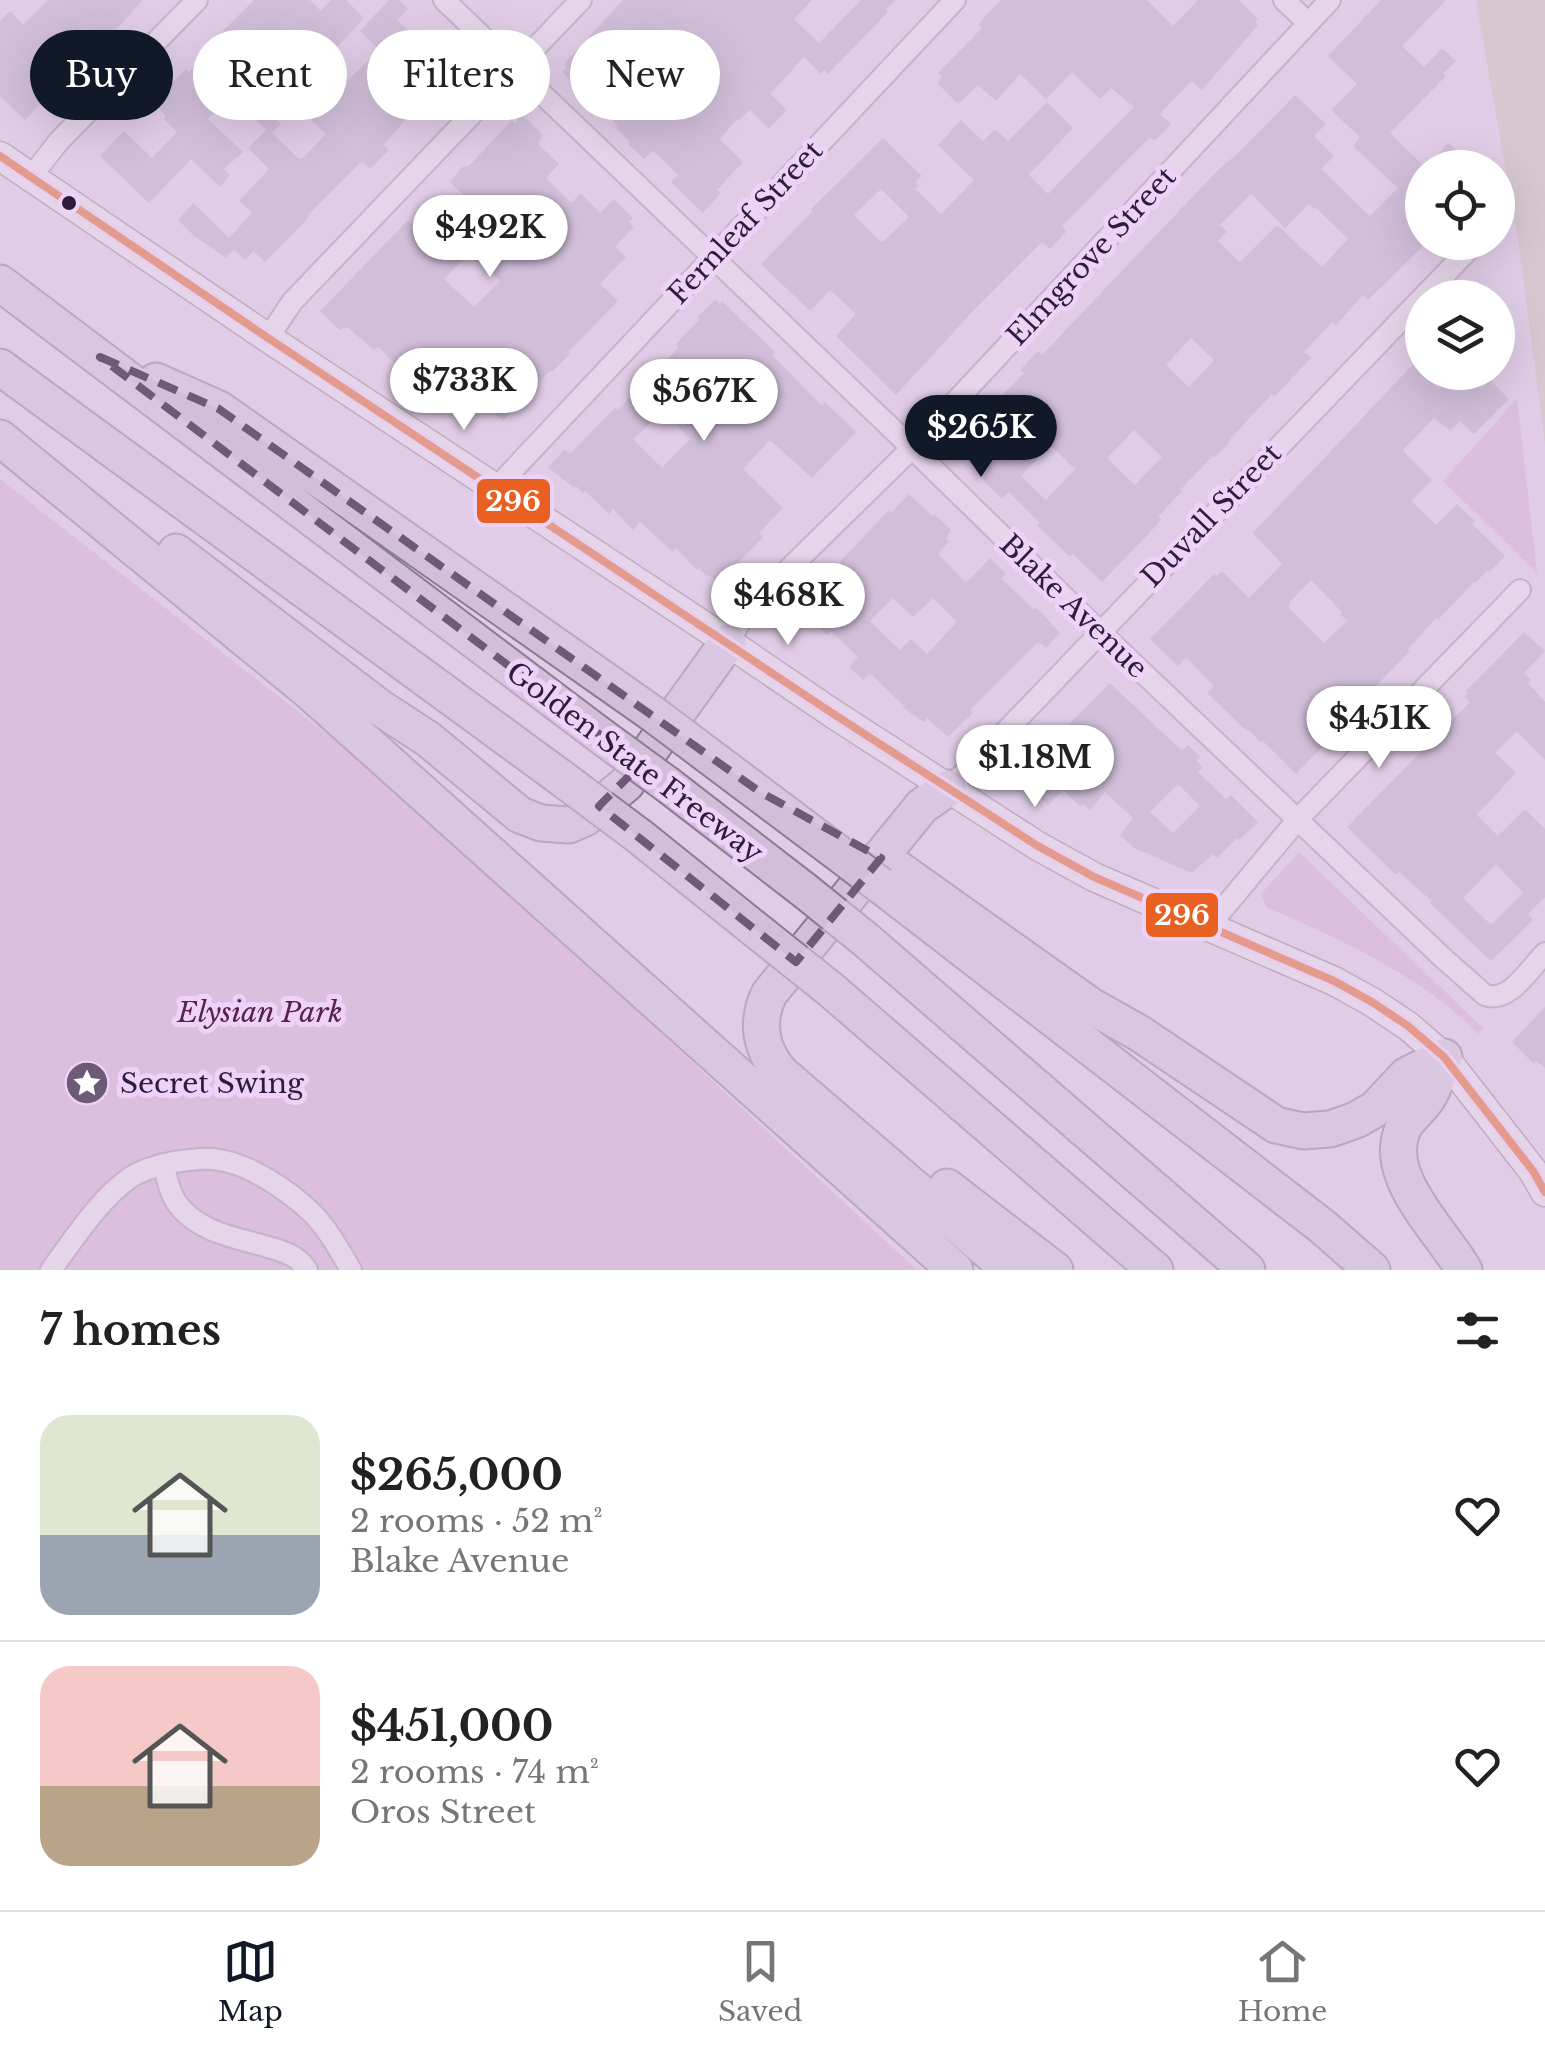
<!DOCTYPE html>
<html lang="en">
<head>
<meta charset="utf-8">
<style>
	:root { --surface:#fff; --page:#f2f2f2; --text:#222; --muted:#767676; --line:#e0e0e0; --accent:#111827 }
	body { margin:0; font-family:"Libre Baskerville",serif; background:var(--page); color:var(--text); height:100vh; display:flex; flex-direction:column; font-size:38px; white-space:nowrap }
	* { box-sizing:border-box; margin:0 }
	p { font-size:32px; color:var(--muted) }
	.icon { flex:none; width:55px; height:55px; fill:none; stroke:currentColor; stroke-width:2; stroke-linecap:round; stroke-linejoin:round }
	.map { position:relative; height:1270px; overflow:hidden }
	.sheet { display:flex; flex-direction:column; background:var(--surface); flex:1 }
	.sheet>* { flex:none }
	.top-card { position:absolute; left:30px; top:30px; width:1000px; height:90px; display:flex; gap:20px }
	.tools { position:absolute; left:1405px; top:150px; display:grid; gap:20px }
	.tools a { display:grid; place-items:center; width:110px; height:110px; border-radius:50%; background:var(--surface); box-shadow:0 10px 40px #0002; font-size:50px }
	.price { position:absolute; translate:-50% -85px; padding:0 22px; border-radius:35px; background:#fff; color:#222; font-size:32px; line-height:65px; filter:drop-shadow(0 2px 5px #0008) }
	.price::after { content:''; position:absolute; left:50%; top:60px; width:30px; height:22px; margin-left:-15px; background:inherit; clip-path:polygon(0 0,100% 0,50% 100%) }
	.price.selected { background:var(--accent); color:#fff }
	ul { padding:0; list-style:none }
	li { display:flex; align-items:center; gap:30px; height:250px; padding:0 40px }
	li+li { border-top:2px solid var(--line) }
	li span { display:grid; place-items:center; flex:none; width:280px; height:200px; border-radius:30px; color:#555 }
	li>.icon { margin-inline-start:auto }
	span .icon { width:120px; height:120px; fill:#fffc; stroke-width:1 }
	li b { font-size:42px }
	h2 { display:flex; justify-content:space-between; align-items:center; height:120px; padding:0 40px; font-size:42px }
	.chip { padding:0 35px; border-radius:45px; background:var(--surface); box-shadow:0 10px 40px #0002; font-size:35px; line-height:90px }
	.chip.selected { background:var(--accent); color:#fff }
	.dock { display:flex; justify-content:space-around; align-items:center; height:140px; border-top:2px solid var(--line); background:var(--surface); font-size:28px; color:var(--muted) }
	.dock a { display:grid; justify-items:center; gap:5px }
	.dock .selected { color:var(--accent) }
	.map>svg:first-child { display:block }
	.green { fill:#d7aed4 }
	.water { fill:#ccc1b8 }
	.building { fill:#beadca; fill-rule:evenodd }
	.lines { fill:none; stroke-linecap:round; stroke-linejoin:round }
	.street-casing { stroke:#a596ab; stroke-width:24 }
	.secondary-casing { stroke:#94869b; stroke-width:31 }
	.highway-casing { stroke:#8a7c91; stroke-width:39 }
	.street { stroke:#eadfee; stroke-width:20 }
	.secondary { stroke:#eadfee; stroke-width:28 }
	.highway { stroke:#d1bed9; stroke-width:35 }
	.highway-bridge-casing { stroke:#8a7c91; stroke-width:39; stroke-linecap:butt }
	.highway-bridge { stroke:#d1bed9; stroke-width:35 }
	.bus-1-casing { stroke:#efd2f8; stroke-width:15 }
	.bus-1 { stroke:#e86123; stroke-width:8 }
	.marked { fill:none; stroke:#6c5a77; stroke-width:8; stroke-dasharray:20 12; stroke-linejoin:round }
	.bus-dot { fill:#2d1d3b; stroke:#efd2f8; stroke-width:4 }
	.labels { text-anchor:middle; stroke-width:10; stroke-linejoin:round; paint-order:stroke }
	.street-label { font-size:28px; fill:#2d1d3b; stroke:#efd2f8 }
	.park-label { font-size:28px; font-style:italic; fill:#582248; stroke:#efd2f8 }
	.poi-label { font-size:28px; fill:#2d1d3b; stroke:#efd2f8; text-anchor:start }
	.line-badge { stroke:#efd2f8; stroke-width:4 }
	.badge-label { font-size:28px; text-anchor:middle; font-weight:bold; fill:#fff }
</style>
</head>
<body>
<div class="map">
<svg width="1545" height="1270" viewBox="0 0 1545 1270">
	<rect width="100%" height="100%" fill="#e0cce6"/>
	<path class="green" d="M1517 399 1537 573 1443 481Z
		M0 479 397 789 917 1270H0Z
		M1299 852 1483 1028 1478 1034C1465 1022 1452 1008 1437 998 1384 959 1326 933 1266 907L1261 894Z"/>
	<path class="water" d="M1476 0H1545V445L1519 246Z"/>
	<path class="building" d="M48 0H143L96 51 101 56 83 75 74 68 25 120 0 96V21L10 11 23 25Z
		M254 0H310L321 11 331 0H346L364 18 319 67 297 45 250 94 281 124 272 133 298 158 302 159 326 134 309 118 311 116 309 114 334 89 325 81 337 68 348 80 379 50 360 31 389 0H399L408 9 397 20 420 42 431 30 438 36 439 34 460 54 420 98 423 101 383 145 389 150 370 169 362 161 308 215 309 217 265 262 253 251 245 260 234 249 226 258 194 236 178 220 193 203 229 238 252 213 239 201 269 169 248 148 266 130 230 96 208 119 243 152 224 169 230 175 220 187 191 159 149 203 100 156 124 131 152 158 177 132 164 119 166 116 152 102 186 69 189 72 209 48 207 47Z
		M623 0H812L794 19 819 43 861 0H895L886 10 888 12 828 74 824 70 821 74 804 57 770 94 787 110 769 129 750 110 739 120H736L720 139 743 162 717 190 721 193 703 213 671 182 678 175 653 151 644 159 628 144 630 142 616 128 618 126 612 120 620 112 592 86 584 94 562 72 567 67 564 64Z
		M1001 0H1147L1173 26 1198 0H1239L1258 19 1255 22 1258 25 1202 90 1191 81 1160 114 1171 124 1155 141 1150 137 1062 226 1067 231 1050 249 1042 242 971 313 896 395 836 336 856 314 830 290 810 311 761 264 813 211 811 209 883 138 922 176 915 182 919 186 915 189 941 214 974 180 938 145 961 120 983 141 995 129 1008 141 1047 102 1073 128 1029 175 1048 194 1134 107 1111 88 1100 99 1072 72 1046 99 1020 74 996 101 978 85 958 104 937 83 942 77 938 73 982 28 979 25 984 17ZM881 189 909 217 883 242 879 240 854 215Z
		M1381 0H1446L1402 46 1424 67 1442 48 1456 61 1443 74 1446 76 1390 133 1422 164V247L1368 300 1363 295 1336 325 1332 322 1304 352 1311 358 1274 397 1272 394 1232 437 1228 444 1215 457 1213 456 1180 490 1182 491 1158 517 1161 519 1155 527 1102 582 1073 554 1070 557 1037 525 1039 522 1009 492 1002 499 981 478 983 477 975 469 978 466 956 442 986 408 988 410 1024 373 1020 370 1038 351 1042 355 1218 170 1238 153 1295 95 1326 124 1314 136 1334 156 1321 169 1370 216 1398 188 1353 146 1360 137 1331 110 1357 84 1328 56ZM1251 194 1285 228 1309 204 1315 209 1316 208 1348 239 1322 267 1277 225 1240 262 1218 241 1227 231 1220 225ZM1191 338 1214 360 1189 387 1166 365ZM1134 430 1162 457 1135 485 1107 458ZM1050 445 1075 469 1046 500 1021 476Z
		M522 115 543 135 538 144 559 164 546 178 571 203 581 193 600 213 614 199 633 218 629 222 634 227 615 247 626 257 600 284 618 301 568 352 570 354 552 372 550 371 503 421 472 391 455 409 411 367 405 373 378 347 374 350 347 327 340 330 320 311 408 220 412 225 419 218 442 239 473 205 450 182 462 167 469 166 512 120 515 123ZM470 253 500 281 474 307 444 279Z
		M1448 143 1452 146 1475 168H1425Z
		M715 299 720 304 722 301 775 352 772 355 822 406 825 402 856 432 812 478 770 440 743 469 783 508 759 533 763 537 734 567 736 569 721 586 710 575 708 577 699 568 697 570 676 548 673 552 640 522 633 530 613 509 609 514 585 491 583 493 576 486 574 488 548 467 565 449 570 454 615 408 618 410 639 387 640 388 679 347 676 344 699 320 697 318ZM667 415 690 439 662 468 633 439 655 419 657 421Z
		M1422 355V372H1482L1509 399 1474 434 1460 421 1450 431 1434 418 1404 449 1403 451 1432 480 1411 501 1436 525 1457 504 1475 521 1472 524 1505 556 1490 572 1488 570 1475 583 1474 582 1438 620 1436 618 1408 649 1410 651 1376 686 1378 688 1296 774 1263 741 1261 742 1248 730 1247 731 1207 693 1214 686 1186 657 1178 666 1150 639 1214 574 1217 576 1222 571 1249 598 1282 564 1253 533ZM1311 580 1342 612 1340 614 1347 621 1324 643 1288 607 1290 604 1289 603Z
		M909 494 932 516 934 514 951 530 946 538 949 541 938 554 966 583 990 558 1006 574 1001 578 1033 609 1037 608 1060 633 1046 648 1038 642 970 710 973 713 948 737 927 718 924 722 903 708 905 707 870 673 863 680 849 667 858 657 831 631 827 635 804 614 810 608 808 605 826 586 821 582 889 510 891 513ZM893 598 913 617 933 598 957 622 927 654 911 639 900 650 870 621Z
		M1524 632 1545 651 1524 673 1531 680 1528 683 1545 702V760L1517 731 1495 753 1516 773 1477 815 1498 836 1525 809 1545 829V897L1528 914 1533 920 1491 961 1430 903 1432 901 1399 872 1396 875 1347 827 1470 702 1464 697 1468 693 1466 691ZM1496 864 1523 893 1491 925 1463 898Z
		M1110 683 1182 751 1188 745 1200 757 1196 760 1203 767 1198 772 1226 799 1231 795 1258 822 1239 840 1237 838 1217 858 1213 854 1192 873 1134 848 1120 835 1133 818 1105 792 1090 810 1082 804 1080 806 1063 790 1048 805 1017 776ZM1178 784 1200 806 1173 833 1150 812Z
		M1545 1007V1068L1536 1061 1534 1064 1512 1042Z"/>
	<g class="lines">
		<g class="street-casing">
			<path id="street" d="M444 0 912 448 1099 631 1443 958 1485 995C1509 1004 1530 968 1545 953
				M1284 0 1308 23
				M31 177 59 141 197 0
				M268 338 292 302 581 0
				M495 489 955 0
				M728 642 749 608 912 448 1330 0
				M948 788 979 759 1475 243
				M1208 927 1298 819 1520 590
				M163 1164C166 1176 169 1191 176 1202 198 1234 240 1238 275 1249 288 1253 300 1258 307 1270
				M51 1270C73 1240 100 1198 131 1177 143 1169 161 1165 174 1162 190 1160 204 1157 220 1160 251 1165 289 1191 312 1213 328 1229 340 1251 351 1270"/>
		</g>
		<g class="secondary-casing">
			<path id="secondary" d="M0 156 268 338 707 628 832 713 1036 845 1094 877 1334 981 1372 1002 1408 1026 1444 1057 1533 1171 1545 1192"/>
		</g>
		<g class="highway-casing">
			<path id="highway" d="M0 283 601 736
				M0 367 560 777
				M156 381 219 409 653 714
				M0 438 310 692 955 1270
				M176 552 379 707 428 739 520 815 541 823 569 825 585 818 626 784 728 642
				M685 738 850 862
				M668 785 804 890
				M948 788 922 806 769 994C755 1024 761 1051 782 1074L1010 1270
				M639 836 761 934
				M894 866 1091 1006 1139 1033 1276 1125 1303 1131 1330 1129 1356 1120 1375 1109 1407 1075 1444 1057
				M880 885 1323 1227 1372 1270
				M866 940 1247 1270
				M830 989 1155 1270
				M1444 1057C1440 1069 1436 1083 1430 1094 1424 1106 1412 1114 1405 1125 1378 1173 1441 1230 1464 1270
				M947 1187 1055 1270"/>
		</g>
		<use href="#street" class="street"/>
		<use href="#secondary" class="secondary"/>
		<use href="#highway" class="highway"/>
		<g class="highway-bridge-casing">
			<path id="highway-bridge" d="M653 714 685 738
				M601 736 668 785
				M560 777 639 836
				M850 862 880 885
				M804 890 866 940
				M761 934 830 989"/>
		</g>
		<use href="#highway-bridge" class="highway-bridge"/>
		<g class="bus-1-casing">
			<path id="bus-1" d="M0 156 268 338 832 713 1036 845 1094 877 1334 981 1372 1002 1408 1026 1444 1057 1533 1171 1545 1192"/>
		</g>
		<use href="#bus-1" class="bus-1"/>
	</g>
	<path d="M0 0H1545V1270H0ZM100 357 219 409 760 792 881 858 796 962 599 806 640 765Z" fill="#e0cce6" fill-opacity=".55" fill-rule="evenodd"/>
	<path class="marked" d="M100 357 219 409 760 792 881 858 796 962 599 806 640 765Z"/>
	<defs>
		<g id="sight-disc" transform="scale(2.25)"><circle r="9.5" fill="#6c5a77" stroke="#efd2f8"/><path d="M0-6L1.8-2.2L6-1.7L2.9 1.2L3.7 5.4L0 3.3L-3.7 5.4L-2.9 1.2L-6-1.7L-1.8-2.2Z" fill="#fff"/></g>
	</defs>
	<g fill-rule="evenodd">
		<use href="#sight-disc" x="87" y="1083"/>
	</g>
	<circle class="bus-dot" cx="69" cy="203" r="9"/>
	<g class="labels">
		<g class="street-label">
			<text transform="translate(745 222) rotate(-47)" y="10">Fernleaf Street</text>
			<text transform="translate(1091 256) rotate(-47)" y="10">Elmgrove Street</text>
			<text transform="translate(1211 515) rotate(-46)" y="10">Duvall Street</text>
			<text transform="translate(1074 606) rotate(44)" y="10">Blake Avenue</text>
			<text transform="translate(635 762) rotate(37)" y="10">Golden State Freeway</text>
		</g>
		<g class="park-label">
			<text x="260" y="1022">Elysian Park</text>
		</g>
		<g class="poi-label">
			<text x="120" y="1093">Secret Swing</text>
		</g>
	</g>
	<g class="line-badge">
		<rect x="475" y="477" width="77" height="48" rx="10" fill="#e86123"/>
		<rect x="1144" y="891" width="76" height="48" rx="10" fill="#e86123"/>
	</g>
	<g class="badge-label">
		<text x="513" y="511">296</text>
		<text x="1182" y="925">296</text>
	</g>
</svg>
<div class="tools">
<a><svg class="icon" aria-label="locate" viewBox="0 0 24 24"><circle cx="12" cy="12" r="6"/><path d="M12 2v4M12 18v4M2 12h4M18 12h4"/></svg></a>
<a><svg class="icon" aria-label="layers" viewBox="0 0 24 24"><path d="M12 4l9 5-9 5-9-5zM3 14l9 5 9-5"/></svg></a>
</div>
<b class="price" style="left:490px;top:280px">$492K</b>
<b class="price" style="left:464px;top:433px">$733K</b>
<b class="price" style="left:704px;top:444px">$567K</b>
<b class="price selected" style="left:981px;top:480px">$265K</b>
<b class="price" style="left:788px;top:648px">$468K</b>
<b class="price" style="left:1379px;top:771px">$451K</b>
<b class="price" style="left:1035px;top:810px">$1.18M</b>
<div class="top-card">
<a class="chip selected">Buy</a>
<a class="chip">Rent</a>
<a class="chip">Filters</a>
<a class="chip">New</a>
</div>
</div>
<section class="sheet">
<h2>7 homes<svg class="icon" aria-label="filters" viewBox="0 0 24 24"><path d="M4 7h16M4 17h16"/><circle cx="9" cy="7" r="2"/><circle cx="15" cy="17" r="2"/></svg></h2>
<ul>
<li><span style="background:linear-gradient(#dfe7d0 60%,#9aa5b1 0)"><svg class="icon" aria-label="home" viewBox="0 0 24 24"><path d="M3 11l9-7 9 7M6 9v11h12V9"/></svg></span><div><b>$265,000</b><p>2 rooms · 52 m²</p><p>Blake Avenue</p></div><svg class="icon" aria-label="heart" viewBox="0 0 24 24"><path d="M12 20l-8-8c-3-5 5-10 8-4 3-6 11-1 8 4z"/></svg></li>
<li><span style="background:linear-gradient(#f6c9c9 60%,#b9a48a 0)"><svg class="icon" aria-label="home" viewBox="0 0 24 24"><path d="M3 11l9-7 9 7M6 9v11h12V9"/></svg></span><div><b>$451,000</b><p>2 rooms · 74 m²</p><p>Oros Street</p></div><svg class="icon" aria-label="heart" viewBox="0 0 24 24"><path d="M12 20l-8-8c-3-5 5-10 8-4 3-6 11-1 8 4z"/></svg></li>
</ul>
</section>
<nav class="dock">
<a class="selected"><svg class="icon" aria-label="map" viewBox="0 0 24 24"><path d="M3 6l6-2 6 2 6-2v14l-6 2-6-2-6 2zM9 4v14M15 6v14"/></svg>Map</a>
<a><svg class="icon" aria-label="saved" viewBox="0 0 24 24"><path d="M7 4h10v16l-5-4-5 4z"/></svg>Saved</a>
<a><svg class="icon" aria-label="home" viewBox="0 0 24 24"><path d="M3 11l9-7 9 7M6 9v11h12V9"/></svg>Home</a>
</nav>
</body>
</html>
